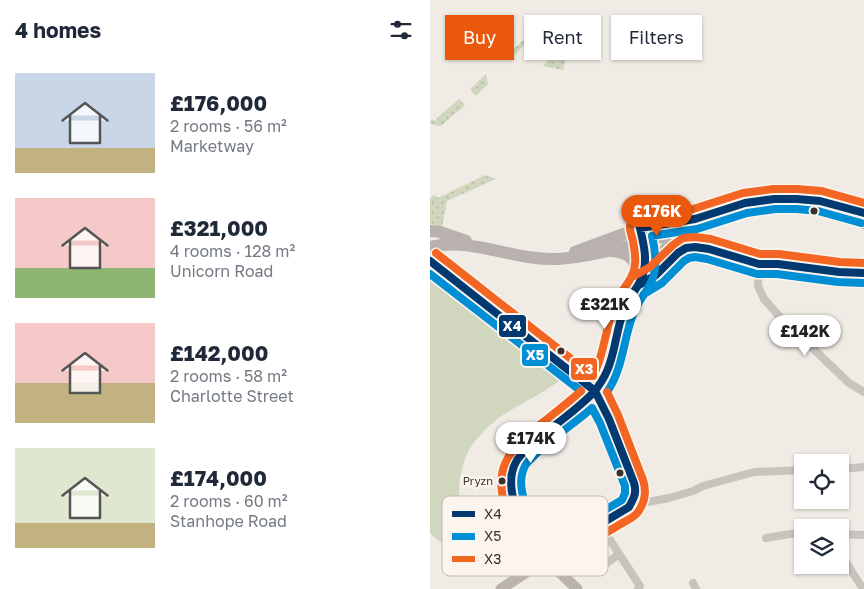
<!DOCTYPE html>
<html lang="en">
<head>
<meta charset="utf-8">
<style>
	:root { --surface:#fff; --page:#f2f2f3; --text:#1f2937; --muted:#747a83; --accent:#ea580c }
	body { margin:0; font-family:"Golos Text",sans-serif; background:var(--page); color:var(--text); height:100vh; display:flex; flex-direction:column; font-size:19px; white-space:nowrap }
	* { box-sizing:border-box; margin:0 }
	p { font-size:16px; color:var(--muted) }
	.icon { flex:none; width:28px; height:28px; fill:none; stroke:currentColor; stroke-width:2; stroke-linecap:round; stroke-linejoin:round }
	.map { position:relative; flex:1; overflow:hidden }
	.sheet { display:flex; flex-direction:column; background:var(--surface); width:430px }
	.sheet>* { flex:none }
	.hud { position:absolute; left:15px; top:15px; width:344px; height:45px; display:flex; gap:10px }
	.controls { position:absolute; left:364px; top:454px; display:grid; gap:10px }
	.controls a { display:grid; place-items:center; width:55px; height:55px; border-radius:0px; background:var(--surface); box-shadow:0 1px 4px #0004; font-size:25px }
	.price { position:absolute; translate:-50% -42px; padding:0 11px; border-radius:18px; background:#fff; color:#222; font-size:16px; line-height:32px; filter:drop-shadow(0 1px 2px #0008) }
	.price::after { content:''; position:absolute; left:50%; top:30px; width:15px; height:11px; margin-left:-8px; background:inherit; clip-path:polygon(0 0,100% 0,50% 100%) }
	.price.selected { background:var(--accent); color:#fff }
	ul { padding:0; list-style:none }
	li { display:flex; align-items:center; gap:15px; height:125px; padding:0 15px }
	li span { display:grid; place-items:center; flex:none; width:140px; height:100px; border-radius:0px; color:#555 }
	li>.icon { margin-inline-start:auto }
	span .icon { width:60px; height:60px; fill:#fffc; stroke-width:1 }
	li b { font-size:21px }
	h2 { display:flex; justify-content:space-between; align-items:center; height:60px; padding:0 15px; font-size:21px }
	.tag { padding:0 18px; border-radius:0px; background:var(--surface); box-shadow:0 1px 4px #0004; font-size:18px; line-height:45px }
	.tag.selected { background:var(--accent); color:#fff }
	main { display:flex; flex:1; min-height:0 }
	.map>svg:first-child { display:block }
	.grass { fill:url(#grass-dots) }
	.park { fill:#d1d6bf }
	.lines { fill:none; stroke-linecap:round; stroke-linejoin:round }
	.street { stroke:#c9c3be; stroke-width:8 }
	.secondary { stroke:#bab3ae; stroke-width:11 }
	.primary { stroke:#b8b1ad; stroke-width:12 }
	.bus-1-casing { stroke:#fbf5ee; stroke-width:11 }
	.bus-2-casing { stroke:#fbf5ee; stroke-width:11 }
	.bus-3-casing { stroke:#fbf5ee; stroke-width:11 }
	.bus-1 { stroke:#013970; stroke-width:8 }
	.bus-2 { stroke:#008ed4; stroke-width:8 }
	.bus-3 { stroke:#f26522; stroke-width:8 }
	.bus-dot { fill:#3b302b; stroke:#fbf5ee; stroke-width:2 }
	.labels { text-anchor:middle; stroke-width:5; stroke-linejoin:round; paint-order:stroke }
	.bus-label { font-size:11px; fill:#3b302b; stroke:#fbf5ee; text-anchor:end }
	.key { fill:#fbf5ee; stroke:#c1bab4; stroke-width:1 }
	.key-label { font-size:14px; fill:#3b302b }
	.line-badge { stroke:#fbf5ee; stroke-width:2 }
	.badge-label { font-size:14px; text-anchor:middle; font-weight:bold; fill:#fff }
</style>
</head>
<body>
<main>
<section class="sheet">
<h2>4 homes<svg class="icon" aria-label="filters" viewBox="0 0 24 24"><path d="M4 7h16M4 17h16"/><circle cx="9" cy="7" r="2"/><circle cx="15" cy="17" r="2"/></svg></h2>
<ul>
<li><span style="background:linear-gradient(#c9d6e8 75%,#c2b280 0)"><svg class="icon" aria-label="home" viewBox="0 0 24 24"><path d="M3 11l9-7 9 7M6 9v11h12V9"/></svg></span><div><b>£176,000</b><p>2 rooms · 56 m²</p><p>Marketway</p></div></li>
<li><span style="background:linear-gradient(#f6c9c9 70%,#8fb573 0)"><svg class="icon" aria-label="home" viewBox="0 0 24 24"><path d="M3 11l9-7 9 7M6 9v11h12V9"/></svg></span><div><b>£321,000</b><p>4 rooms · 128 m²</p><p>Unicorn Road</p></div></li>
<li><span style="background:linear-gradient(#f6c9c9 60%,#c2b280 0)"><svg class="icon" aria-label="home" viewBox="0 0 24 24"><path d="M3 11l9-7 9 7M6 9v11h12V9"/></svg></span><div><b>£142,000</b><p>2 rooms · 58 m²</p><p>Charlotte Street</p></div></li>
<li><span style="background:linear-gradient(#dfe7d0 75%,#c2b280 0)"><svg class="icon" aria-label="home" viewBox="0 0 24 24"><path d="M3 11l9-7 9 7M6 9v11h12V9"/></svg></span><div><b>£174,000</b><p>2 rooms · 60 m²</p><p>Stanhope Road</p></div></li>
</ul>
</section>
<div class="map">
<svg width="434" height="589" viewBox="0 0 434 589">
	<defs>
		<pattern id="grass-dots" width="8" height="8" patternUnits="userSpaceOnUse" patternTransform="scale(1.25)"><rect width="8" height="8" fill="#d1d6bf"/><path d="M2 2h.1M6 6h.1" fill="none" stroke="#b4b8a4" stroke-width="1.8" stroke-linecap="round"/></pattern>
	</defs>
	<rect width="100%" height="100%" fill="#f0ebe5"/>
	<path class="grass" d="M109 26 116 33 100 47 96 44 82 57 79 53Z
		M129 47 139 48 133 70 113 66Z
		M56 74 58 84 46 96 40 89Z
		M29 99 35 105 11 126 3 125 0 123 2 119 4 121Z
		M55 175 66 179 17 201 12 227 0 224V198L4 195 8 198Z"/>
	<path class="park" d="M0 273 132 378C114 394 90 403 70 417 60 424 42 442 37 454 26 479 26 511 40 536 43 541 47 546 51 551L47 556 53 565 42 572 27 556 0 533Z"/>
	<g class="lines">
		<path class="street" d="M0 261 165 390
			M329 264 328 286 334 299 349 316 419 383 434 392
			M214 282 226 275 248 253 256 248 265 247 279 249 329 264H348L409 272 434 273
			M410 469 434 467
			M410 534 434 535
			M336 538 360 534H372
			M180 540 208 583 210 586 208 589
			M410 553 433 589
			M116 559 132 547 199 507 204 499 218 502 239 498 263 491 273 486 324 472 372 470
			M172 567 189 554
			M263 583 266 589"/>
		<path class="secondary" d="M210 228C214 244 218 260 213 277
			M71 589 116 559
			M147 589 116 559 93 522 84 498 82 483 83 469 86 463 91 455 104 443 145 410 165 390 178 370 185 346 192 314 197 303 220 271 236 247 251 232"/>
		<path class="primary" d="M409 206 434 213
			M0 231 10 232 36 241
			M0 247C42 237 85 261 128 259 159 257 190 248 220 240 237 235 255 232 272 227 286 222 300 215 315 212 354 202 398 207 434 223
			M182 251C206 253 206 265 209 285
			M145 252 210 228 265 219 312 204"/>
		<g class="bus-1-casing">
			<path id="bus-1" d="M0 261 165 391
				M209 285 226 275 248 253 256 248 265 247 279 249 329 264H348L409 272 434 273
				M165 391 179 419 204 483C207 493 204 498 199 507L132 547 116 559C99 534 68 492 87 460 92 453 99 446 106 441 125 424 147 410 165 391Z
				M165 391C170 384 174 378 177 371 186 351 186 328 195 307 200 294 212 285 214 270 217 256 213 242 210 228L265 219 315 203 344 199H367L390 201 434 213"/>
		</g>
		<g class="bus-2-casing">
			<path id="bus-2" d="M0 274 151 391
				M214 294 232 283 254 261 259 258 265 257 277 259 327 274H347L408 282 434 283
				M177 392C194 367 193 338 204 312 209 298 221 289 224 274 227 262 225 249 222 236L267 229 317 213 345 209H367L388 211 431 223
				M162 408 170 423 195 486V493L192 500 127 538 118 545C105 524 82 491 95 466 97 462 102 458 105 455 123 437 144 424 162 408Z"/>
		</g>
		<g class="bus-3-casing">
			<path id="bus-3" d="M6 253 163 376C176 352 175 322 188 298 194 287 204 278 205 264 206 256 204 248 203 241 202 236 199 230 200 226 201 222 202 222 205 219L263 209 313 193 343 189H367L392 191 434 203
				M204 276 220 267 243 245 253 238 265 237 281 239 330 254H349L410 262 434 263
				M151 391C99 439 41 454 89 536 94 544 106 567 114 569 122 570 136 556 143 552 159 543 174 534 189 525 195 521 204 518 208 512 215 502 217 492 213 480L188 415 177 392"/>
		</g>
		<use href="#bus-1" class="bus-1"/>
		<use href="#bus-2" class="bus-2"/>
		<use href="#bus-3" class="bus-3"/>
	</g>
	<g class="bus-dot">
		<circle cx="384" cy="211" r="4.5"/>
		<circle cx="131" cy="351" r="4.5"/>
		<circle cx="190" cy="473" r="4.5"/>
		<circle cx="72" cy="481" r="4.5"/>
	</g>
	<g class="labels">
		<g class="bus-label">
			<text x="63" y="485">Pryzn</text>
		</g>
	</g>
	<rect x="12" y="496" width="166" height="80" rx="8" class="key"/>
	<rect x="22" y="511" width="23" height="6" fill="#013970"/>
	<rect x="22" y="533" width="23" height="7" fill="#008ed4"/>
	<rect x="22" y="556" width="23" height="6" fill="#f26522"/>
	<g class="key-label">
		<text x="54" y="519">X4</text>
		<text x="54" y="541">X5</text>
		<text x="54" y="564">X3</text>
	</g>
	<g class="line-badge">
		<rect x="68" y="314" width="29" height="24" rx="5" fill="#013970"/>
		<rect x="91" y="343" width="28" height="24" rx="5" fill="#008ed4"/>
		<rect x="140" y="357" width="28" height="24" rx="5" fill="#f26522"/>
	</g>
	<g class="badge-label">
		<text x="82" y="331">X4</text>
		<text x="105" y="360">X5</text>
		<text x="154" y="374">X3</text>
	</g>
</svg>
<div class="controls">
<a><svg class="icon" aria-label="locate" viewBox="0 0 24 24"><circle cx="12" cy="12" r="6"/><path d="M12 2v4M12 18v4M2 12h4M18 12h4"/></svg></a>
<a><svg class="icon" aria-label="layers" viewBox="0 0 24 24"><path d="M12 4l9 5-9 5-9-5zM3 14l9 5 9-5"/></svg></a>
</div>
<b class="price selected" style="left:227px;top:237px">£176K</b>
<b class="price" style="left:175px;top:330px">£321K</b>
<b class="price" style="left:375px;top:357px">£142K</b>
<b class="price" style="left:101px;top:464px">£174K</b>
<div class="hud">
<a class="tag selected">Buy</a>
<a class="tag">Rent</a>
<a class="tag">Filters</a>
</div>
</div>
</main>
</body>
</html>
